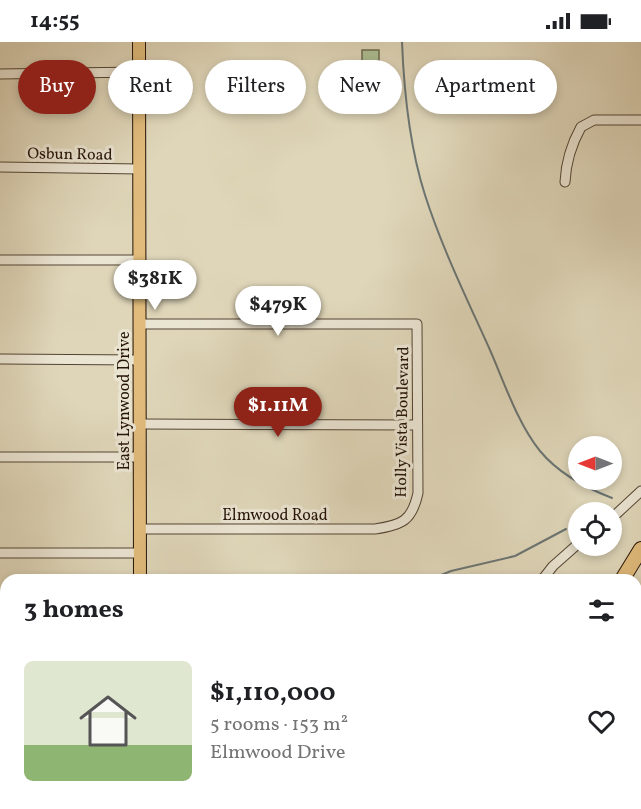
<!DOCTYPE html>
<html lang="en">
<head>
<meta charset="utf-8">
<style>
	:root { --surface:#fff; --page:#f6f6f6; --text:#202124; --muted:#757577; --line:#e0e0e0; --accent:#8f2418 }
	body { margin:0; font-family:Vollkorn,serif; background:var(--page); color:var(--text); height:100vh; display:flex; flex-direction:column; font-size:22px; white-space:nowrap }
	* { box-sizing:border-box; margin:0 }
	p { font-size:20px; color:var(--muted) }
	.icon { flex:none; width:33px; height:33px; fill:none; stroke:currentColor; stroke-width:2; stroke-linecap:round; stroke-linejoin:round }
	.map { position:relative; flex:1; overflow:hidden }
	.panel { position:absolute; left:0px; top:532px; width:642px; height:236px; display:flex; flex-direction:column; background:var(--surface); border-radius:18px 18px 0 0; box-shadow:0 3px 9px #0003 }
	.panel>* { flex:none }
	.banner { position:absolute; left:18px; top:18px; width:606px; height:54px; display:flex; gap:12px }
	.needle { width:39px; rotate:270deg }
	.tools { position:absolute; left:568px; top:394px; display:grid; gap:12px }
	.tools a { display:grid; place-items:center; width:54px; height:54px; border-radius:50%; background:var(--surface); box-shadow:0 3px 9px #0003; font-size:30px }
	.price { position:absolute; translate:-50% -51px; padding:0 14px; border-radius:21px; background:#fff; color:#222; font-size:20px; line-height:39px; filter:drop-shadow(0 2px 3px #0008) }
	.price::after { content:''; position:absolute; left:50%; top:36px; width:18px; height:14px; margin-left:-9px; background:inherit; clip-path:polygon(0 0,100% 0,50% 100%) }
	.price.selected { background:var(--accent); color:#fff }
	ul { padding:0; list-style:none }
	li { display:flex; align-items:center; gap:18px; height:150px; padding:0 24px }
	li+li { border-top:2px solid var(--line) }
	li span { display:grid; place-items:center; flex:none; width:168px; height:120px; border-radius:9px; color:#555 }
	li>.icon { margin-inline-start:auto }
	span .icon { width:72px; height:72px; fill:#fffc; stroke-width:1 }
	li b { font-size:26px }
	h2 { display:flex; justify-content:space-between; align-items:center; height:72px; padding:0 24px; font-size:26px }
	.tag { padding:0 21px; border-radius:27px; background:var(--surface); box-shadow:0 3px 9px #0003; font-size:21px; line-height:54px }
	.tag.selected { background:var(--accent); color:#fff }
	.status { display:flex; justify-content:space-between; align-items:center; height:42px; padding:0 30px; background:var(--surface); direction:ltr }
	.status svg { height:16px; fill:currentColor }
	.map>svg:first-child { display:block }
	.green { fill:#adbf93; stroke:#696a4e; stroke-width:1.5 }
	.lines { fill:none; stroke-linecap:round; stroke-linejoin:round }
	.stream { stroke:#6b7573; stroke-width:2 }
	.minor-casing { stroke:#544434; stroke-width:11 }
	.major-casing { stroke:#251408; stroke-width:14 }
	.highway-casing { stroke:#251408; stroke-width:16 }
	.minor { stroke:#eae4d2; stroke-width:9 }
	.major { stroke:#e0bb7c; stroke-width:12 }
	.highway { stroke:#e0bb7c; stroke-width:14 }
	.labels { text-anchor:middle; stroke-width:6; stroke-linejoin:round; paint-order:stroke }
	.street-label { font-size:16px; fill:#251408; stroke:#eae4d2 }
</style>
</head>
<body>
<div class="status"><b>14:55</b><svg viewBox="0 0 49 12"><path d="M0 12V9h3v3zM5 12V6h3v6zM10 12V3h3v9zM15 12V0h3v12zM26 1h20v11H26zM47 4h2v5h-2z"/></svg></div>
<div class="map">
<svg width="641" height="767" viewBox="0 0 641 767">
	<rect width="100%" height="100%" fill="#dfd6b9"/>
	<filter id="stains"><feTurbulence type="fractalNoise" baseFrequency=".00333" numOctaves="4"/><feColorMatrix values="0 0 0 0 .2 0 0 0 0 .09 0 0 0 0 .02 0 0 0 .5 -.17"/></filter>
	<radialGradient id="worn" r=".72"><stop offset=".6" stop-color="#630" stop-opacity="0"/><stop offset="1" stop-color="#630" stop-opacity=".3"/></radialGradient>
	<path class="green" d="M362 8H379V33L362 32Z"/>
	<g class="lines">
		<path class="stream" d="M402 0C404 51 409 103 425 153 442 206 467 257 490 308 504 340 518 382 540 409 559 432 586 446 612 456
			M429 538 451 529 515 514 566 487
			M0 574H6"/>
		<g class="minor-casing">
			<path id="minor" d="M0 32 139 30
				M0 125 140 127
				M565 140C566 119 571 103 581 85L594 78H641
				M0 218H140
				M0 317 140 318
				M140 382 417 383
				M0 415H140
				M612 476 641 449
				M140 487H375C402 483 412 479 418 451L417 282H140
				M0 511H140
				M542 538 553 524 579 501
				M0 588H6
				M0 690H6
				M476 767V762"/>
		</g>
		<g class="major-casing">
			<path id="major" d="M139 0 140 538
				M636 579H641
				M636 596H641
				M139 767V762"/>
		</g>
		<g class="highway-casing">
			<path id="highway" d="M622 538 641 507
				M636 632 641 617
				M636 731 641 715
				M570 767 571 762
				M594 767 595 762
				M626 767 627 762"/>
		</g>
		<use href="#minor" class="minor"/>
		<use href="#major" class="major"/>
		<use href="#highway" class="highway"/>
	</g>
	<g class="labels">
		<g class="street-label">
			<text transform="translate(70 111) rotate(1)" y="6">Osbun Road</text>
			<text transform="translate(123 359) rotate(-90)" y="6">East Lynwood Drive</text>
			<text transform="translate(401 380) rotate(-89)" y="6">Holly Vista Boulevard</text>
			<text x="275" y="478">Elmwood Road</text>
		</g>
	</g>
	<rect width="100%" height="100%" filter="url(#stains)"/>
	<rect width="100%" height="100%" fill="url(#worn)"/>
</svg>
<div class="tools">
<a><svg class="needle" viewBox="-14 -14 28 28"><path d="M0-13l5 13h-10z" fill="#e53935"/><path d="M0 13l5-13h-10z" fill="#757577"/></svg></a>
<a><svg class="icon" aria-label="locate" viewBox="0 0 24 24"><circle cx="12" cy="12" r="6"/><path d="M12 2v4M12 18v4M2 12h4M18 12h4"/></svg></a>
</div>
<b class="price" style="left:155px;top:269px">$381K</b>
<b class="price" style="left:278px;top:295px">$479K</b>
<b class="price selected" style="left:278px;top:396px">$1.11M</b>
<div class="banner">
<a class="tag selected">Buy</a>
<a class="tag">Rent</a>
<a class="tag">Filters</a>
<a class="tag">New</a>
<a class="tag">Apartment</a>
</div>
<section class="panel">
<h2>3 homes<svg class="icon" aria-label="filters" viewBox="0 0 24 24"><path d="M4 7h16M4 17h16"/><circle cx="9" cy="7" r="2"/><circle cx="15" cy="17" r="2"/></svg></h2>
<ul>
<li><span style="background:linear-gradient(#dfe7d0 70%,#8fb573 0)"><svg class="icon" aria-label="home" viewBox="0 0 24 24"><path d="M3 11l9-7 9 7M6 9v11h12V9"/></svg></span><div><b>$1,110,000</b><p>5 rooms · 153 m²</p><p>Elmwood Drive</p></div><svg class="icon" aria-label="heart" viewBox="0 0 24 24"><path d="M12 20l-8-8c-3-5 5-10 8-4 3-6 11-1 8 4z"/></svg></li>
</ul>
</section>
</div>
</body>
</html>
